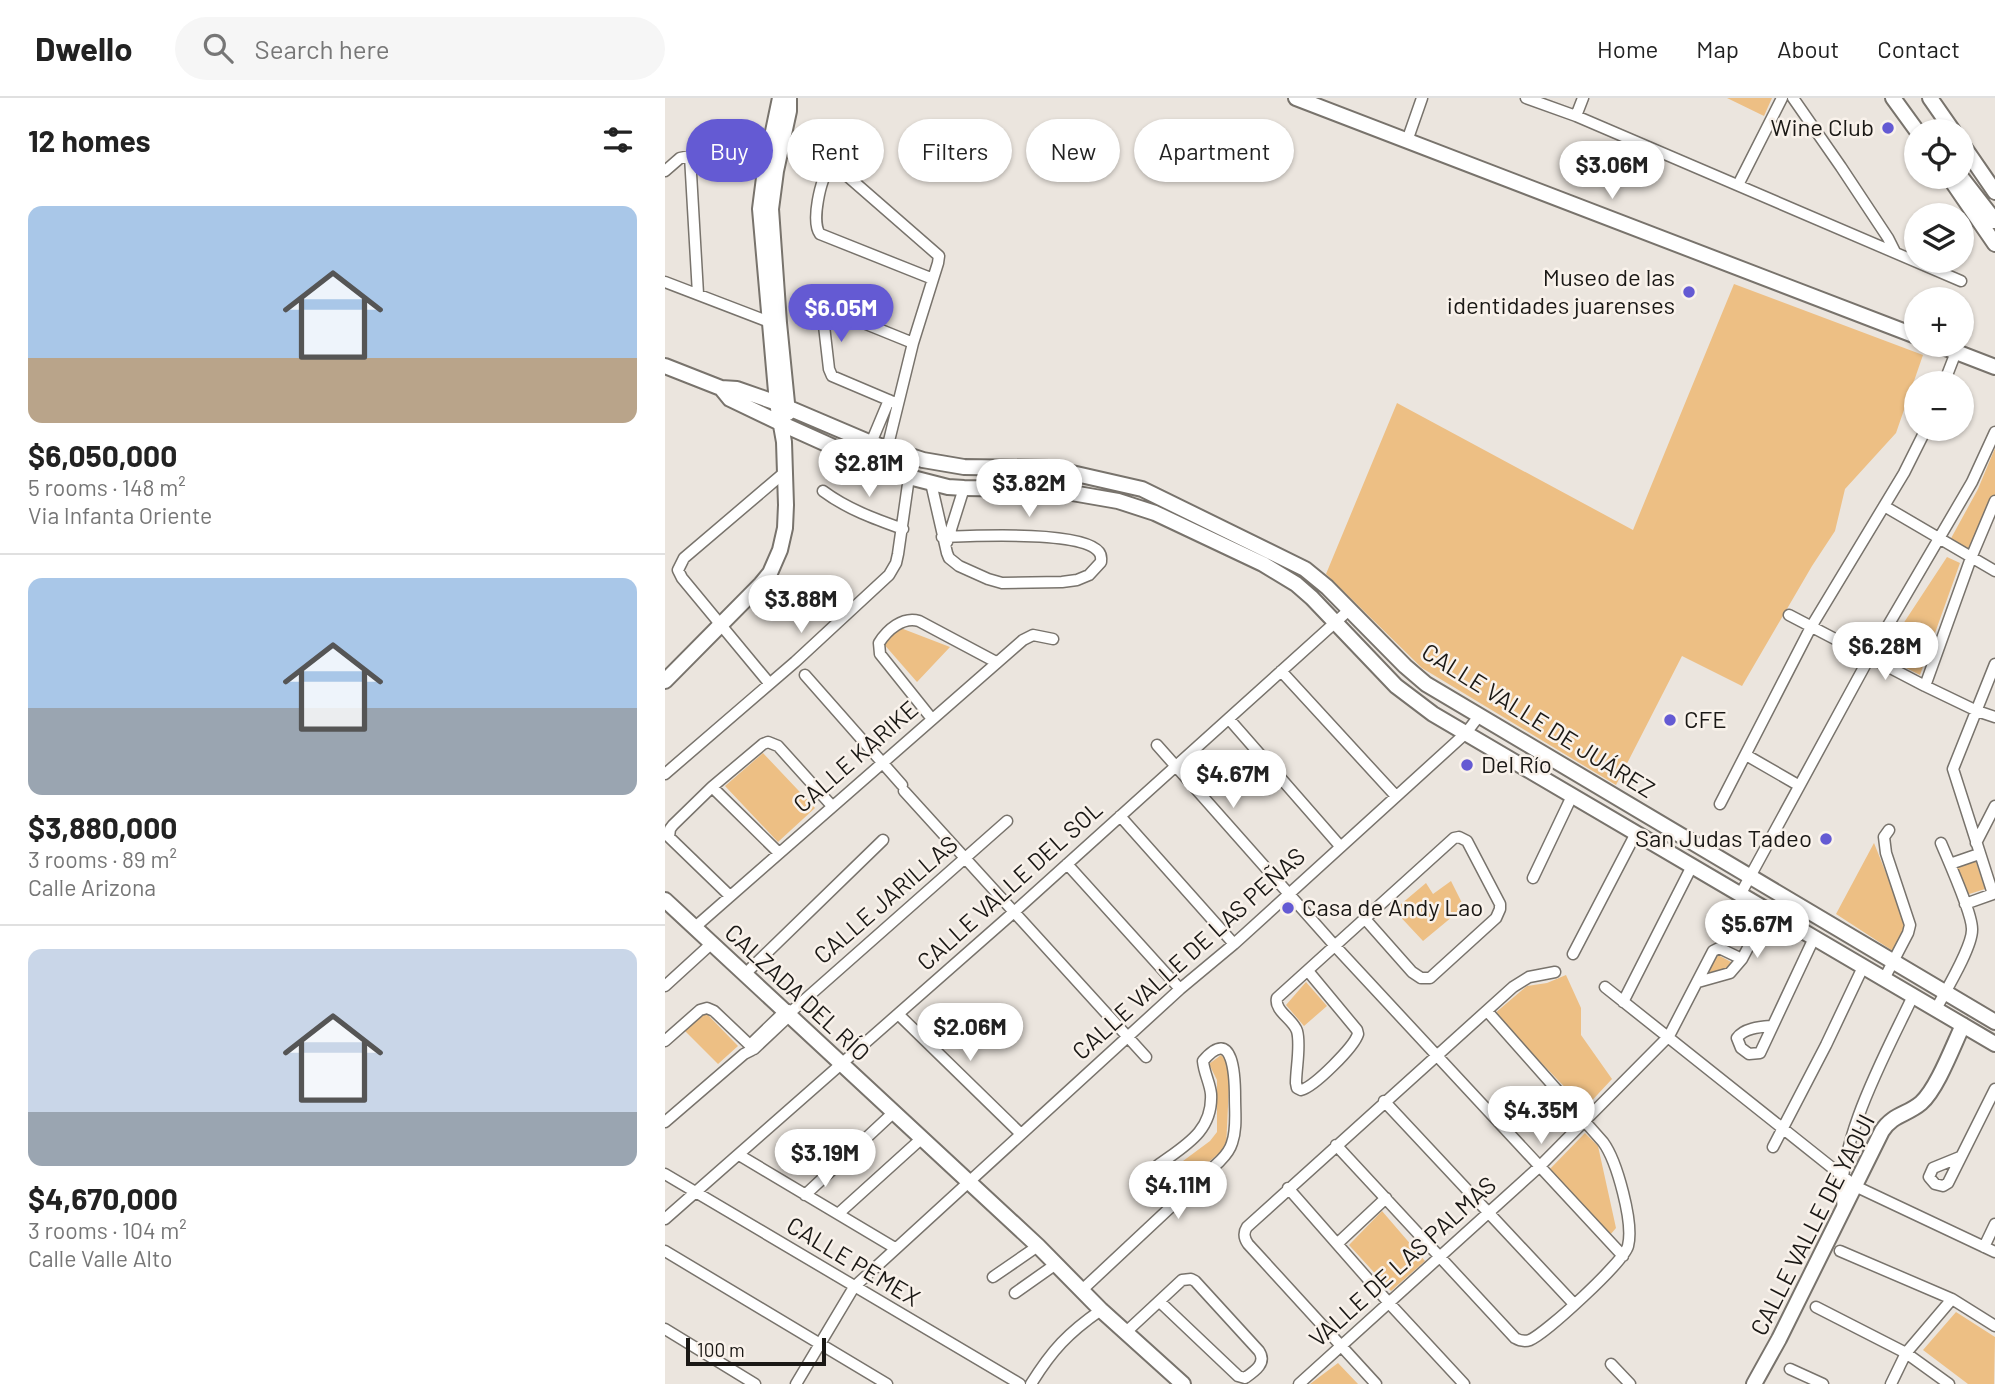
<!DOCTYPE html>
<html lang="en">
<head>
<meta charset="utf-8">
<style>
	:root { --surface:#fff; --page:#f6f6f6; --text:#222; --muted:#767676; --line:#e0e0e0; --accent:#645ad3 }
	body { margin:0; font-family:Barlow,sans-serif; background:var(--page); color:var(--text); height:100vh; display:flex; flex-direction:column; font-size:26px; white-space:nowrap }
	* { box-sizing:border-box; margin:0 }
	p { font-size:23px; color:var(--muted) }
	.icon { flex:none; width:38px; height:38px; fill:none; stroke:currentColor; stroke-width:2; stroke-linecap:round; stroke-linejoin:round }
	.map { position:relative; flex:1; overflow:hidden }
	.sheet { display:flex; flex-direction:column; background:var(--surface); width:665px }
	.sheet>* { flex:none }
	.guide { position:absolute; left:21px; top:21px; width:665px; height:63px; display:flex; gap:14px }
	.buttons { position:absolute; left:1239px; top:21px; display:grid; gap:14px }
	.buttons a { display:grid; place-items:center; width:70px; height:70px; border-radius:50%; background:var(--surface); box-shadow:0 2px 5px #0004; font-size:35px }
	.scale { position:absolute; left:21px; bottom:18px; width:140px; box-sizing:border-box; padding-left:7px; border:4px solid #1a1815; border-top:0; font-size:19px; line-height:24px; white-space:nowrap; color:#1a1815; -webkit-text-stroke:5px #f9f2eb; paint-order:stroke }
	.price { position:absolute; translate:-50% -60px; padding:0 16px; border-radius:24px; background:#fff; color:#222; font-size:23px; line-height:46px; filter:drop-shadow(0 2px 4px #0008) }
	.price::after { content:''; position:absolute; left:50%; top:42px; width:21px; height:16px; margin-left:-10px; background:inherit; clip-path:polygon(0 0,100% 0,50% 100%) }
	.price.current { background:var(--accent); color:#fff }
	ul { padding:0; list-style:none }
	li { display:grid; align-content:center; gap:14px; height:371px; padding:0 28px }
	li+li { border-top:2px solid var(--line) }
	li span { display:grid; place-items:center; height:217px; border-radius:14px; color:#555 }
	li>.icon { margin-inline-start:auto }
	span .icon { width:126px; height:126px; fill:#fffc; stroke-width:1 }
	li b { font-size:30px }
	h2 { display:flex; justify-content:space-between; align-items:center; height:84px; padding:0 28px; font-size:30px }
	.chip { padding:0 24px; border-radius:32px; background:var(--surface); box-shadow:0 2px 5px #0004; font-size:24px; line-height:63px }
	.chip.current { background:var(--accent); color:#fff }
	header { display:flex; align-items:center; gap:42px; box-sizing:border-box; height:98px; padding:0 35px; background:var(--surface); border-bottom:2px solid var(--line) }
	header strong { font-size:33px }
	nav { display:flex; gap:38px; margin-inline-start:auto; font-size:24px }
	.search { width:490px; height:63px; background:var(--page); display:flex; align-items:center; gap:18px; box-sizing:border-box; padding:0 24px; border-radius:38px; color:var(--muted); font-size:26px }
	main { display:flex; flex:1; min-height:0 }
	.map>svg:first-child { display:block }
	.green { fill:#edbf84 }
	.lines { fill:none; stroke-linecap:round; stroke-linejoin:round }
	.street-casing { stroke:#78736c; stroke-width:13 }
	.secondary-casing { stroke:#78736c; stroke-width:18 }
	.street { stroke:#fff; stroke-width:10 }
	.secondary { stroke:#fff; stroke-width:14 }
	.poi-dot { fill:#645ad3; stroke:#f9f2eb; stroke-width:2.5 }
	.labels { text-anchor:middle; stroke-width:5; stroke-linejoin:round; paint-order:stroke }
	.poi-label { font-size:24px; fill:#1a1815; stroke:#f9f2eb; text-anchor:end }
	.street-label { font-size:24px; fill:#1a1815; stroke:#f9f2eb }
</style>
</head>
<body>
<header>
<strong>Dwello</strong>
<div class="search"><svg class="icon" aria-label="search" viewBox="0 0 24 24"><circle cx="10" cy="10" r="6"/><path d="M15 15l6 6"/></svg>Search here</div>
<nav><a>Home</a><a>Map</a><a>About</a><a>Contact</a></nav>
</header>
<main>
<section class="sheet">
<h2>12 homes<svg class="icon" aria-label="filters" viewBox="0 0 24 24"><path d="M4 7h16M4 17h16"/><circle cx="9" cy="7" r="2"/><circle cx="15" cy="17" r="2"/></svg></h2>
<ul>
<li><span style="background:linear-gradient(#a9c7e8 70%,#b9a48a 0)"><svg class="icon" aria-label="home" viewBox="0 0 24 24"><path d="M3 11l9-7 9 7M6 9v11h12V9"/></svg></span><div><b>$6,050,000</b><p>5 rooms · 148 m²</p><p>Via Infanta Oriente</p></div></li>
<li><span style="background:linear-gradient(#a9c7e8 60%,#9aa5b1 0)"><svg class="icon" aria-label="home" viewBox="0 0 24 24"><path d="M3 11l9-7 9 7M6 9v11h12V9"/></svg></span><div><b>$3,880,000</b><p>3 rooms · 89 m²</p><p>Calle Arizona</p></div></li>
<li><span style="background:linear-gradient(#c9d6e8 75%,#9aa5b1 0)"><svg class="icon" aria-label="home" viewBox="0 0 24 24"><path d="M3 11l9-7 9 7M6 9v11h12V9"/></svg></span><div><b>$4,670,000</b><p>3 rooms · 104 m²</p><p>Calle Valle Alto</p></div></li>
</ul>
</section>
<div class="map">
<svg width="1330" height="1286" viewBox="0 0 1330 1286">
	<rect width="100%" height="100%" fill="#ebe5de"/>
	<path class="green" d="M1062 0H1107L1099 18Z
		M1069 186 1258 257 1231 335 1180 391 1170 433 1147 468 1077 588 1017 558 951 687 757 570 661 476 732 305 968 432Z
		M1330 350V398L1306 454 1284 444 1313 391Z
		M1282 459 1295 465 1255 577 1217 558Z
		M233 529 285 549 252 584 217 544Z
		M98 655 150 710 113 744 60 688Z
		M1209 745 1243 830 1231 855 1171 816Z
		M1310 761 1320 791 1298 798 1289 768Z
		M786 783 799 809 758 843 729 812 761 785 768 796Z
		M1053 857 1068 865 1066 869 1041 877Z
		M901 877 916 910V937L947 981 920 1010 829 916 862 888 882 885Z
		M641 884 662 908 639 928 621 907Z
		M41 915 73 948 53 966 19 932Z
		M556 957 565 966 561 1050 531 1074 518 1063 545 1043 552 1034V982L544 966Z
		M920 1035 933 1048 951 1130 945 1137 883 1073Z
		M717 1113 760 1163 726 1193 684 1147Z
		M1291 1214 1330 1239 1329 1286H1303L1258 1252Z
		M673 1265 693 1286H645Z"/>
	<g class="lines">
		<g class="street-casing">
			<path id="street" d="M861 0 911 18 1296 183
				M1128 0 1176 69 1223 140 1230 154
				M911 18 918 0
				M742 43 757 0
				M25 58 33 196
				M0 73 15 60 25 58 106 73
				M1073 87 1117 0
				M0 184 107 225
				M1279 285 1291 254
				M233 306 167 278 164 271 158 219 162 213H169L248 245
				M206 345 224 302
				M222 351 248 245 273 165 274 158 180 76 170 70H165C155 81 146 124 155 136L268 181
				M266 385 282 455 284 460 294 468 323 481 337 485 397 484 412 482 424 477 436 464C436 459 437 458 434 454 418 432 305 438 277 439
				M158 393C182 411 210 421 238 431
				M1219 408 1330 473
				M282 444 299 390
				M1124 517 1260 588 1312 613 1330 619
				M616 573 730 697
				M140 577 237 687
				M104 585 17 480 13 472 19 460 120 374
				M1260 588 1306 460 1330 403
				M267 621 215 556 214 545C222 532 238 518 254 523L331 564
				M564 621 675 748
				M492 647 670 848 958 1158
				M1081 657 1133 687
				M0 676 130 564 224 477 231 465 233 456 244 379
				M47 689 114 755
				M239 693 481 959
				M1055 706 1146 529 1239 375 1261 331
				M455 718 569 846
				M1311 745 1330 708
				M402 766 515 891
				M1285 766 1314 756
				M868 780 907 698
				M1075 797 1204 560 1307 384 1330 334
				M65 798 4 739 5 731 8 727 47 689 98 646 103 644 113 648 167 708
				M1300 806 1328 796 1288 671 1330 566
				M29 830 358 542 368 537 388 541
				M908 856 971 735
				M1077 861 1096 825
				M643 873 692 932 693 936C689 949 649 989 636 992L632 990 631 985C631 970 636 947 632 933 628 921 609 913 612 900L789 740 794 739 802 743 835 806V811L831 820 765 880H756L747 874 701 822
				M79 877 218 742
				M1219 881 1243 835 1245 827 1221 755 1219 739 1224 732
				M0 888 46 846
				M940 889 1190 1088 1330 1154
				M958 904 1027 768
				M1271 911C1280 894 1307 850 1307 832 1308 817 1283 762 1276 745
				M233 916 356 1036
				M1107 928C1095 929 1079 930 1072 940L1076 950 1084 956 1095 955 1149 840
				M0 943 35 912 42 910 49 913 89 951
				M86 946 119 914 124 912
				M719 1003 909 1206
				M0 1024 79 956 89 951 124 918 128 912 342 723
				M671 1047 850 1240C855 1243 859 1244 865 1242 881 1235 959 1164 963 1148 969 1125 952 1063 938 1044L822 913
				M1108 1049 1161 947 1198 869
				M74 1057 230 1150
				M1295 1059 1268 1070 1264 1079 1270 1086 1278 1088 1283 1085 1330 991
				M0 1076 355 1286
				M623 1090 724 1205 799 1286
				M140 1097 228 1015
				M1178 1111C1169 1048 1221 955 1248 898
				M173 1116 256 1041
				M0 1121 349 814 684 512
				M673 1145 721 1100
				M1319 1149 1330 1126
				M0 1153 222 1286
				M1175 1153 1287 1201 1330 1228
				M328 1179 373 1148
				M417 1192 555 1063C560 1058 565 1052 567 1045 572 1031 570 1015 570 1000 570 981 569 926 538 963 539 975 545 985 546 996 548 1034 519 1048 492 1068L489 1075 494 1084 512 1103
				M350 1195 391 1166
				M1151 1209 1241 1255 1284 1286
				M0 1231 90 1286
				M460 1235 517 1182 526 1181 530 1183 594 1253C602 1265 590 1273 580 1280L573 1278 495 1204
				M946 1266 965 1286
				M1125 1271 1158 1286
				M131 1286 189 1189 515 891 569 846 801 635 814 618
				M366 1286C387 1252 403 1235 436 1212
				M634 1286 874 1069 1004 938 1048 853 1054 850 1077 861 1065 875 1033 884
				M711 1286 583 1146C579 1140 578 1135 582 1129L848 889 864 879 890 874
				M1226 1286 1241 1255 1287 1201"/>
		</g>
		<g class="secondary-casing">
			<path id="secondary" d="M631 0 1251 238
				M1228 0 1252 33
				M1265 0 1288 33
				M1297 46 1330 94
				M1284 79 1330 146
				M1296 79 1330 123
				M1273 247 1330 269
				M0 268 56 290 72 291 112 305 206 345 258 362 299 369 385 370 477 391 640 471 662 489 740 568 761 586 1330 924
				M56 290 65 301 115 325 175 352 244 379 283 389 299 390 384 391 453 403 490 415 598 466 631 486 647 500 731 588 768 616 1330 946
				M123 315 114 225 106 111 111 73 124 13V0
				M0 583 96 486 105 475 115 452 120 430 121 407 119 344 112 305 95 111 100 72 115 0
				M0 802 373 1148 436 1212 518 1286
				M1089 1286 1114 1241 1217 1033C1228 1016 1242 1017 1256 1005 1272 991 1288 948 1298 927"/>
		</g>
		<use href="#street" class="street"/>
		<use href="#secondary" class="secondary"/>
	</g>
	<g class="poi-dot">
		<circle cx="1223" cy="30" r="7"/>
		<circle cx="1024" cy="194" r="7"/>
		<circle cx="1005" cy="622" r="7"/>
		<circle cx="802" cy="667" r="7"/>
		<circle cx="1161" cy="741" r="7"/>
		<circle cx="623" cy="810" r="7"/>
	</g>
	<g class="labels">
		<g class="poi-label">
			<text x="1209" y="38">Wine Club</text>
			<text x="1010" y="188">Museo de las<tspan x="1010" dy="28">identidades juarenses</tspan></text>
			<text x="1019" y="630" text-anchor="start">CFE</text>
			<text x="816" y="675" text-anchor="start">Del Río</text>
			<text x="1147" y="749">San Judas Tadeo</text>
			<text x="637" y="818" text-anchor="start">Casa de Andy Lao</text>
		</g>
		<g class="street-label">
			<text transform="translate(873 623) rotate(32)" y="8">CALLE VALLE DE JUÁREZ</text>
			<text transform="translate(191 659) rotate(-41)" y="8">CALLE KARIKE</text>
			<text transform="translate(345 788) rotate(-42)" y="8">CALLE VALLE DEL SOL</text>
			<text transform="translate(221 802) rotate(-41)" y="8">CALLE JARILLAS</text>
			<text transform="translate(524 856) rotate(-42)" y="8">CALLE VALLE DE LAS PEÑAS</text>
			<text transform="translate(132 895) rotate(43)" y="8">CALZADA DEL RÍO</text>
			<text transform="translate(1148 1127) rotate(-63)" y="8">CALLE VALLE DE YAQUI</text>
			<text transform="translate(188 1164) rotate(31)" y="8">CALLE PEMEX</text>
			<text transform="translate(738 1164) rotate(-42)" y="8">VALLE DE LAS PALMAS</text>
		</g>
	</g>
</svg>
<div class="buttons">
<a><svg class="icon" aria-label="locate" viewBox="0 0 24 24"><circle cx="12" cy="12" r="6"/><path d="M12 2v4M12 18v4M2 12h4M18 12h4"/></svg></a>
<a><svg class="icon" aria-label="layers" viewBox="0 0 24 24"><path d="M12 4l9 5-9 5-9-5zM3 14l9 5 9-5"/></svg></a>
<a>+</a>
<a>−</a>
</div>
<div class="scale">100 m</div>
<b class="price" style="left:947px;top:103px">$3.06M</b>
<b class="price current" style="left:176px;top:246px">$6.05M</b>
<b class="price" style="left:204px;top:401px">$2.81M</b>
<b class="price" style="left:364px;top:421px">$3.82M</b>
<b class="price" style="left:136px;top:537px">$3.88M</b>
<b class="price" style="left:1220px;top:584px">$6.28M</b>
<b class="price" style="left:568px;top:712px">$4.67M</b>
<b class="price" style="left:1092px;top:862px">$5.67M</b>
<b class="price" style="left:305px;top:965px">$2.06M</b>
<b class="price" style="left:876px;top:1048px">$4.35M</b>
<b class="price" style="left:160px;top:1091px">$3.19M</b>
<b class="price" style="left:513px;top:1123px">$4.11M</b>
<div class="guide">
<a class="chip current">Buy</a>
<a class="chip">Rent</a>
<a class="chip">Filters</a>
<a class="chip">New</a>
<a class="chip">Apartment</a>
</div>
</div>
</main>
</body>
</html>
